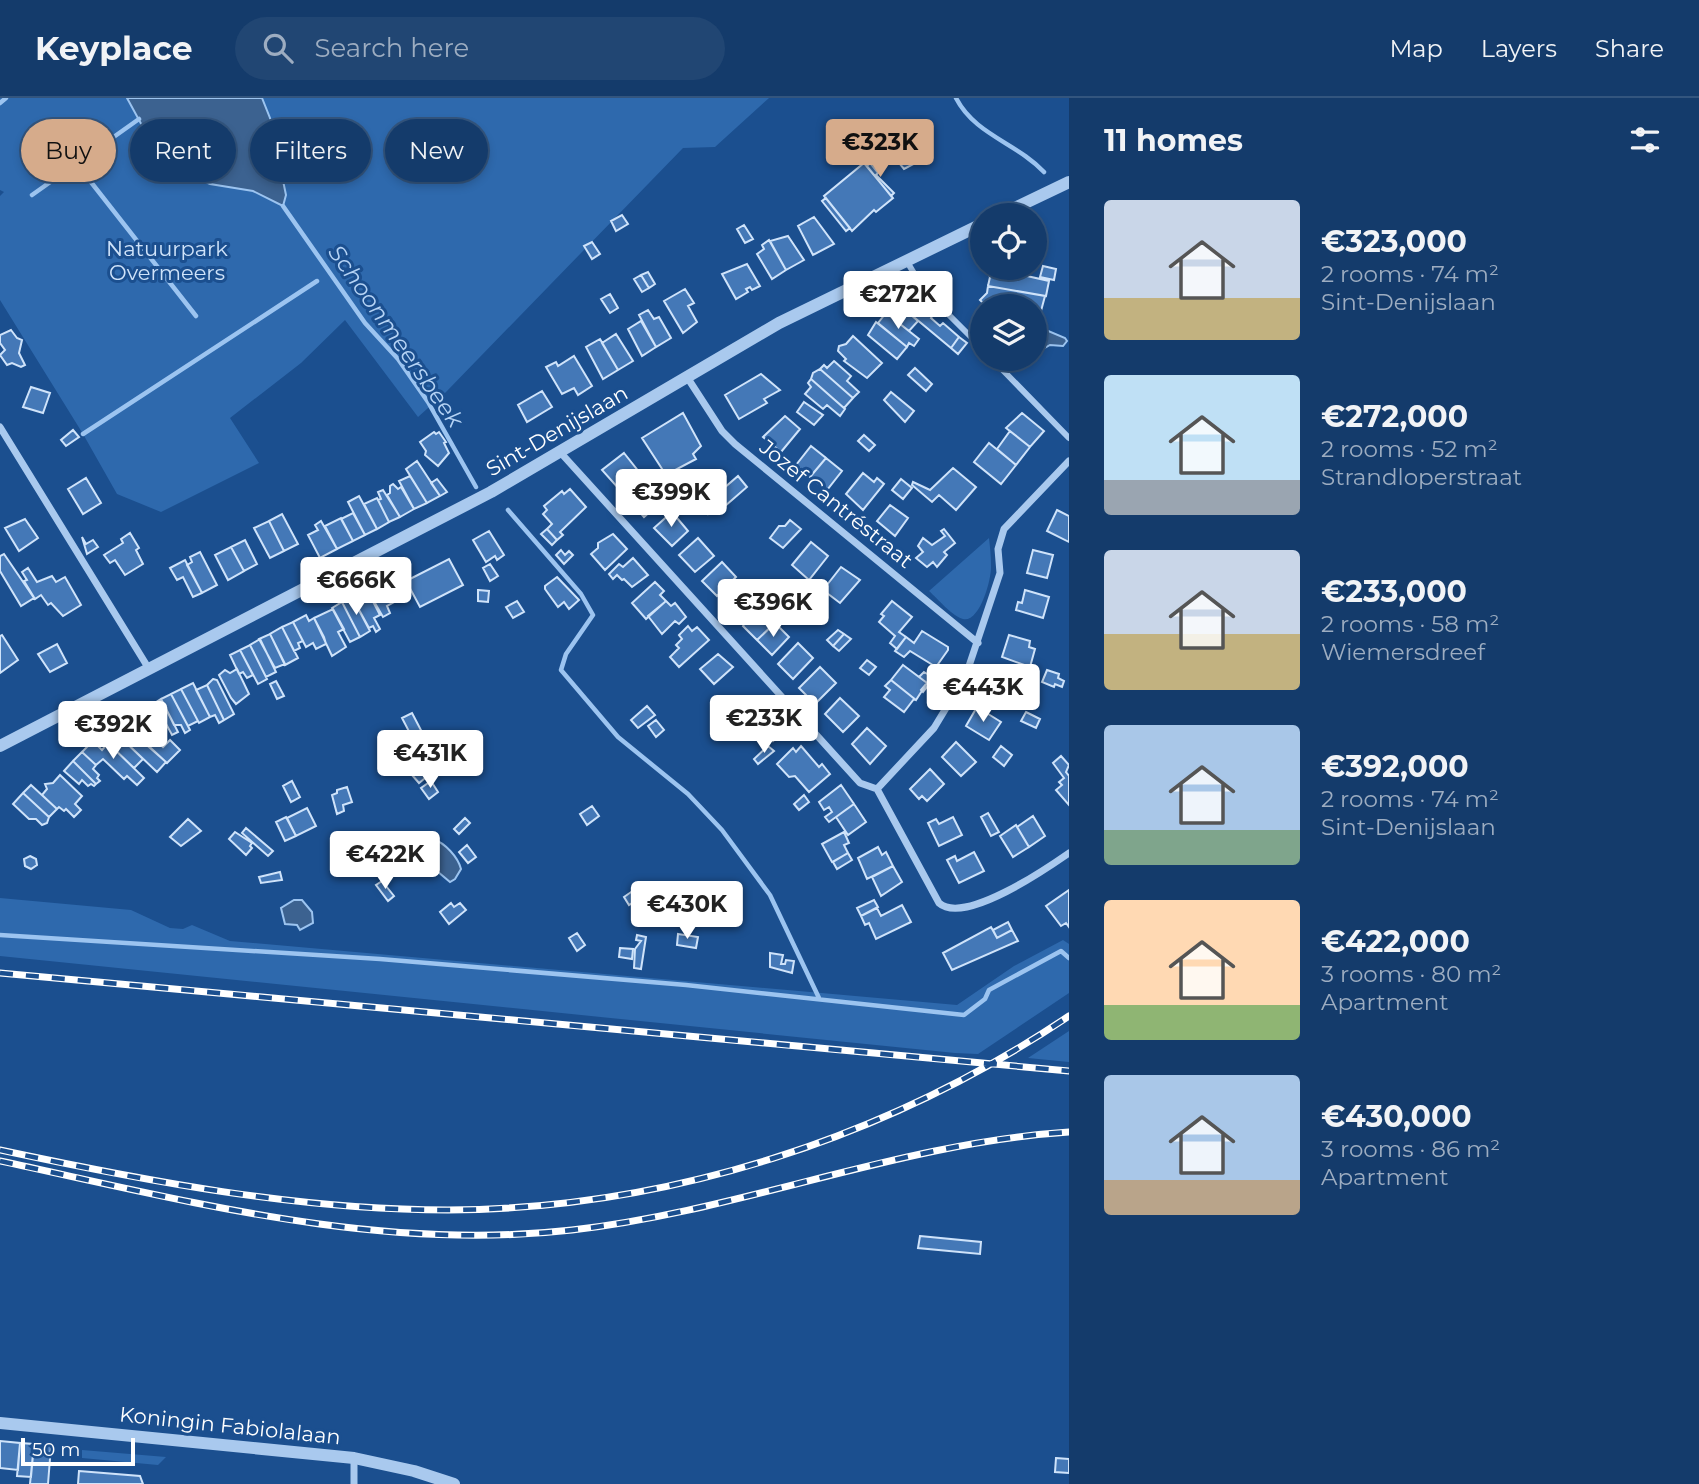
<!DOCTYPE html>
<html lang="en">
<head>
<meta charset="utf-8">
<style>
	:root { --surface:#143b6b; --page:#214673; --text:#f1f3f6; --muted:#9dadc1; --line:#33557e; --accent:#d6ab8b }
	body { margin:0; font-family:Montserrat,sans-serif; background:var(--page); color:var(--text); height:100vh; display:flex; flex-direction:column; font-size:26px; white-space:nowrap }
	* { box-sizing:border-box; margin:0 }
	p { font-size:23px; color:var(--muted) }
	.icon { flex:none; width:38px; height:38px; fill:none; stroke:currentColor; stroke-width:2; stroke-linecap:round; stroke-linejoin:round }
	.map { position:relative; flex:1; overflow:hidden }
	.details { display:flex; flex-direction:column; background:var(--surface); width:630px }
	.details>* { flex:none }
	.banner { position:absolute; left:21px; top:21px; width:665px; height:63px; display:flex; gap:14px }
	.fabs { position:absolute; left:970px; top:105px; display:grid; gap:14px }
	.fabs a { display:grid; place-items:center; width:77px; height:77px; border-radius:50%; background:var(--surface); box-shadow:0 4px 10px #0003,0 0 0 2px var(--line); font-size:35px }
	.scale { position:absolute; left:21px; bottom:18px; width:114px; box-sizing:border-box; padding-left:7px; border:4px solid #fff; border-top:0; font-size:19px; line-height:24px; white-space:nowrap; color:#fff; -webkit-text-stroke:5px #1b4f8f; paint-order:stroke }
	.price { position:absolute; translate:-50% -60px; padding:0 16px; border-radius:7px; background:#fff; color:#222; font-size:23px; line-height:46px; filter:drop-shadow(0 2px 4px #0008) }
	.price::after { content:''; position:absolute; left:50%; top:42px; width:21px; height:16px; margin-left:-10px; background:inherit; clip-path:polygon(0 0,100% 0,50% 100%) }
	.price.selected { background:var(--accent); color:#111 }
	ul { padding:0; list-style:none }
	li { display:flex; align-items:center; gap:21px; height:175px; padding:0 35px }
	li span { display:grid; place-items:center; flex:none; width:196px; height:140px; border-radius:7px; color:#555 }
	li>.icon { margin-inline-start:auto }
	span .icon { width:84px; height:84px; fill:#fffc; stroke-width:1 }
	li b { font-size:30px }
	h2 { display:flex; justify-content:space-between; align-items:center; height:84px; padding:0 35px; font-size:30px }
	.tag { padding:0 24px; border-radius:32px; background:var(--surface); box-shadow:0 4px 10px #0003,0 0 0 2px var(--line); font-size:24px; line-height:63px }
	.tag.selected { background:var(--accent); color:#111 }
	header { display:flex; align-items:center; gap:42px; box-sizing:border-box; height:98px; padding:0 35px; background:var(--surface); border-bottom:2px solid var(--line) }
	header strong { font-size:33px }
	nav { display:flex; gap:38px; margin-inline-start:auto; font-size:24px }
	.search { width:490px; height:63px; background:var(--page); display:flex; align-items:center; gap:18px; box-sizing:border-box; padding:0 24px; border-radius:38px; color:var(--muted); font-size:26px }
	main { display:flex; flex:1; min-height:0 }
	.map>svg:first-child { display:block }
	.green { fill:#2e69ad }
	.water { fill:#3c6290; stroke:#9cc4f0; stroke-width:2 }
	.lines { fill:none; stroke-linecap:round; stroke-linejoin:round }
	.stream { stroke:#9cc4f0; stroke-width:4.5 }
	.building { fill:#4478b7; stroke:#cfe3fa; stroke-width:2 }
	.pedestrian { stroke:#a9c9ee; stroke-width:6 }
	.minor { stroke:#a9c9ee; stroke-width:7 }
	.tertiary { stroke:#a9c9ee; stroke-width:12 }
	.rail-casing { stroke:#fff; stroke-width:7 }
	.rail { stroke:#1b4f8f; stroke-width:4.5; stroke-dasharray:13; stroke-linecap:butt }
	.labels { text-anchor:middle; stroke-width:6; stroke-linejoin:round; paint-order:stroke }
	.park-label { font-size:21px; fill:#cfe3fa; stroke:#1b4f8f }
	.street-label { font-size:21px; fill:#fff; stroke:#1b4f8f }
	.water-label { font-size:23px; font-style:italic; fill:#b5d3f5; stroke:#1b4f8f }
</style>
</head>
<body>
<header>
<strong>Keyplace</strong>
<div class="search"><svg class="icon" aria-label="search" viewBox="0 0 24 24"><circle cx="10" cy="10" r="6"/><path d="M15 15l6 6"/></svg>Search here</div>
<nav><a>Map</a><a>Layers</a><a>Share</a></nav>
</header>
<main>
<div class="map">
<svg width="1069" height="1386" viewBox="0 0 1069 1386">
	<rect width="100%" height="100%" fill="#1b4f8f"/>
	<path class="green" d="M0 0H769L715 49 683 50 446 294 418 319 345 222 301 265 230 320 259 365 161 414 117 396 83 336 0 202V98L4 94 0 92Z
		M989 440C990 449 991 458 991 467 992 480 980 525 963 521 952 518 938 501 929 493Z
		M0 800 131 812 170 830 183 831 192 827 230 843 957 907 1014 868 1063 842 1069 846V895L978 956 955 955 0 858Z
		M1069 933V964L1028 960Z
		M82 1352 166 1359 158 1367 82 1360Z"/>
	<path class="water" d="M127 0H262L270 20 286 97 283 108 253 93 210 86 175 71 151 44Z
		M1034 227 1065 240 1067 243 1063 248 1050 247 1034 256Z
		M433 741C445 745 458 759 461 771L455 781 450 784 431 768 421 752Z
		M294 802H302L312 814 313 825 300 832 297 827 285 826 281 810Z"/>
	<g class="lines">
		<path class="stream" d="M956 0C975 37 1017 45 1044 74
			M0 5 6 0
			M76 65 196 218
			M32 97 139 21
			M283 108 365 225 398 261 428 304 476 389
			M83 336 317 183
			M508 412 581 496 593 517 566 556 561 572 618 639 688 696 722 732 770 797 819 900
			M0 837 380 861 686 887 964 917 985 901 989 892 1061 853 1069 860"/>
	</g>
	<path class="building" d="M884 30 895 46 914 32 928 49 923 53 925 60 904 71 891 55 884 60 871 40Z
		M864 65 893 100 876 114 874 112 852 133 824 98Z
		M870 65 878 75 876 77 894 95 891 98 867 68Z
		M826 100 850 130 846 133 822 103Z
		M622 117 628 126 616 133 611 123Z
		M814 119 834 146 813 157 798 128Z
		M744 127 753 141 745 145 737 131Z
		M788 138 804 162 786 172 770 143Z
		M769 142 786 172 772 181 757 156 764 151 762 147Z
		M592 144 600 156 592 161 584 148Z
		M747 166 760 188 752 192 750 189 746 191 748 194 736 201 722 176Z
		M1043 168 1056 171 1054 182 1040 179Z
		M986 170H1000L1005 179 1010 174 1016 179 1018 176 1049 183 1046 198 988 188 990 179Z
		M648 174 655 186 649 190 641 177Z
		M641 177 649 190 642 194 634 181Z
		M988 188 1045 198 1041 213 1034 212V208H986L980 202 987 195Z
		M685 191 694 205 688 208 697 224 683 235 664 203Z
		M610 196 618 210 610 215 601 201Z
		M914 196 926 206 924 209 933 217 931 220 940 228 943 225 959 239 951 250 903 210Z
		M899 207 918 223 909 233 890 218Z
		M648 212 654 221 659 219 671 240 656 249 639 217Z
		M886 215 919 241 914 248 909 245 907 249 878 225Z
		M641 223 656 249 642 258 628 231Z
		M876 224 907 249 897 261 868 237Z
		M11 232 17 240 22 242 19 255 25 267 21 269 12 265 7 267 0 257 5 252 0 245V237Z
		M616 236 633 263 618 272 602 245Z
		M853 238 882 265 867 280 844 263 846 261 838 253 839 248 846 246Z
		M959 239 967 245 958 256 951 250Z
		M600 241 618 272 603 281 586 249Z
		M574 258 592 288 578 297 574 290 562 296 546 269 556 264 558 268Z
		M834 263 851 278 847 283 859 294 853 300 820 271 824 267 827 270Z
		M915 270 932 286 926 293 908 277Z
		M820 271 853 300 844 310 811 281 813 275Z
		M761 276 780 292 764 301 767 305 739 321 725 297Z
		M811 281 845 311 840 318 827 307 823 311 805 296 811 289 808 285Z
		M31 289 50 295 43 315 23 309Z
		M542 293 552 309 527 324 518 307Z
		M891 294 914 313 905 324 884 302Z
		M804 304 823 317 814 327 797 314Z
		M683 315 701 348 693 356 696 361 666 377 642 340Z
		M1022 315 1044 333 1030 349 1006 330Z
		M785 318 800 331 781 354 763 339Z
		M73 332 79 339 66 348 61 342Z
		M1010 333 1030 349 1016 367 997 351Z
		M434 334 436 336 439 334 446 344 444 345 449 355 438 368 425 357 426 353 420 344Z
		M864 337 875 347 869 353 858 343Z
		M989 345 1016 367 1001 386 974 364Z
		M811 348 826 360 810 379 796 367Z
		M624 355 639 374 620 392 602 372Z
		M826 360 842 373 827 392 810 379Z
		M417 363 440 398 427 405 406 371Z
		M953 370 976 389 956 412 939 397 932 404 912 387 913 384 930 392Z
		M709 373 724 390 738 378 747 389 725 408 722 404 708 416 700 406 704 403 693 390Z
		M863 375 874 384 877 380 884 386 863 412 846 396Z
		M410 378 427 405 414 411 399 383Z
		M86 380 101 405 83 416 68 391Z
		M437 381 447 394 440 398 431 385Z
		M901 381 912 390 903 401 892 392Z
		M393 386 398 391 401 389 414 411 400 419 387 397 390 395V388Z
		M646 387 661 404 644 419 630 403Z
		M679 387 692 403 681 412 669 396Z
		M570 391 586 409 560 434 563 437 557 442 547 431 552 426 543 416 547 412 544 408 562 393 564 396Z
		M383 392 400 419 389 424 378 402 381 401 378 394Z
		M359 398 377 431 365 437 348 404Z
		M377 400 389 424 377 431 364 406Z
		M890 407 908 420 895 438 877 423Z
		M1057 412 1069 418V444L1047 433Z
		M672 414 688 433 672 448 654 430Z
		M353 415 365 437 353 443 341 421Z
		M282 416 298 446 284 453 269 423Z
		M341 420 353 443 337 451 325 428Z
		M25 421 38 440 19 453 5 430Z
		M790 422 801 431 783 450 770 440 779 428H785Z
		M269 423 284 453 270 460 254 430Z
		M321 423 337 451 320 460 308 437 318 432 315 427Z
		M547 431 557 442 552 447 541 436Z
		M944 431 955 445 944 454 947 457 937 469 933 464 927 469 916 460 923 454 918 448 923 440 932 447 945 438 941 433Z
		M489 433 504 457 497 462 495 458 486 464 473 442Z
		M130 435 139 450 136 452 143 466 125 477 115 462 110 465 104 457 123 445 121 441Z
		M613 436 627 451 605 472 591 456 598 450V445Z
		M82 439 86 446 93 442 98 449 87 456Z
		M698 440 714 458 695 474 679 457Z
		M245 442 257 466 244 473 231 449Z
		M811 444 828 458 809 482 792 467Z
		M231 449 244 473 228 482 215 457Z
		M561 452 565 457 569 453 573 457 564 466 556 457Z
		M1033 452 1053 457 1047 480 1027 475Z
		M200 454 217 487 202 495 187 467 192 464 190 459Z
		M4 456 34 500 21 508 0 473V458Z
		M633 460 648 477 632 489 624 481 622 482 617 477 613 481 609 476 619 466 623 469Z
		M449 461 463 487 420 509 406 483Z
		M185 462 202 495 193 499 183 479 177 482 170 470Z
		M722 464 736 479 717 498 702 483Z
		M490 466 498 478 490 483 483 470Z
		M841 469 860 482 840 505 823 492Z
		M28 470 37 484 52 478 56 484 65 479 81 507 63 518 51 505 48 507 41 497 35 501 24 483 27 482 22 474Z
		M557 479 579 502 569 511 564 504 558 509 545 491V488Z
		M385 482 396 503 387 508 390 515 383 519 367 491Z
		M655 484 664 493 660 497 666 503 646 521 632 505Z
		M754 484 763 494 738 521 727 502 746 486 749 488Z
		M802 486 810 492 800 504 792 498Z
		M367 492 380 517 374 520 380 531 376 534 373 528 369 530 352 499Z
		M478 492 489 493 488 504 478 503Z
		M810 492 816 497 807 509 800 504Z
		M1025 492 1049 499 1043 520 1016 512 1018 504 1022 505Z
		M352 499 370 533 360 539 342 504Z
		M517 503 524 514 513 520 506 509Z
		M666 503 671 508 675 505 686 519 679 526 675 523 662 536 648 518Z
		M892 503 912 519 899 534 906 539 897 551 890 545 895 538 879 524 884 518 881 516Z
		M342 504 360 539 350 544 332 510Z
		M761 510 778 522 757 542 743 528 751 516Z
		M333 511 344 531 338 534 346 549 332 558 314 520Z
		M306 517 309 523 314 520 324 539 326 546 316 551 313 545 306 549 293 524Z
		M293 524 303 543 298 545 300 550 294 553 282 529Z
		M775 525 789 539 772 557 757 542Z
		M688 528 692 533 697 529 709 542 679 569 670 559 679 550 676 547 682 541 679 537Z
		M282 529 298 560 285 567 270 536Z
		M838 532 844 536 833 548 827 542Z
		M922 533 948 549V552L936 569 910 553 904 559 895 553 906 539 914 545Z
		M270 536 285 566 275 570 259 541Z
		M844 536 851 541 839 553 833 548Z
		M2 537 18 562 0 575V538Z
		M1009 537 1030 543 1029 549 1035 551 1030 569 1002 559Z
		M260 541 276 574 266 579 250 547Z
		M798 545 813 560 793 581 778 566Z
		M57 546 67 565 50 574 38 556Z
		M250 547 267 581 258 586 240 552Z
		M240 552 253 577 247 580 243 574 239 576 230 557Z
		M718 556 733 569 714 586 700 571Z
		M867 562 876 569 869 577 860 570Z
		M903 567 927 585 916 602 891 582Z
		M820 569 836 585 815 606 799 590Z
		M237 571 249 596 236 606 231 600 219 577 225 572 230 575Z
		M1047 572 1059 576 1058 580 1064 583 1062 589 1055 586 1054 589 1042 584Z
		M997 573 1021 586 1009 608 986 595Z
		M924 574 934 580 923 594 921 592 927 585 919 579Z
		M213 581 217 582 234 616 224 622 207 587Z
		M891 582 916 602 914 601 904 614 884 599 890 592 885 588Z
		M276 583 284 598 277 601 270 586Z
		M193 585 210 619 199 625 181 591Z
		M207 587 224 622 219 625 215 617 210 619 196 592Z
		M181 591 198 623 188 628 171 596Z
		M171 596 190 632 185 635 181 627H174L161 601Z
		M840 600 859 618 843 634 825 616Z
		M161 601 178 634 172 637 164 622 160 624 150 608Z
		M647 608 655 617 638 630 631 622Z
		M977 609 1001 624 989 642 966 628Z
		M773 613 788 630 773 643 758 626Z
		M1026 614 1040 621 1036 630 1021 623Z
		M136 615 153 630 148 635 163 649 170 642 180 652 167 665 125 626Z
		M412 615 424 638 415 645 402 620Z
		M656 622 664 632 656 639 648 628Z
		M125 628 166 664 157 674 117 636Z
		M867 630 886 648 870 666 852 646Z
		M117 636 143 661 134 670 108 645Z
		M93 643 102 652 108 645 144 680 137 687 127 678 124 681 103 661 96 667 82 654Z
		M457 644 463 652 451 660 446 653Z
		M956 644 976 664 961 678 942 659Z
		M768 648 774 653 758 666 754 661Z
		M801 648 819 669 822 666 830 676 809 694 795 678 789 679 777 666 793 650 796 654Z
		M1001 648 1012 657 1004 668 993 659Z
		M82 654 96 667 93 671 99 677 97 680 100 683 96 686 73 663Z
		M1061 658 1069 667 1066 674 1069 678V707L1056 692 1062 687 1059 684 1064 680 1053 665Z
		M73 663 96 686 94 688 91 686 88 688 82 682 79 686 64 673Z
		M423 668 430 676 419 685 412 677Z
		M930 671 944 686 927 703 922 698 919 701 910 691Z
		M60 677 82 698 75 706 81 712 74 719 66 711 64 713 59 709 57 711 42 697 47 691 45 686 53 685Z
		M292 683 300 699 291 704 283 688Z
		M431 683 438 694 429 701 421 690Z
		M31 687 57 711 49 719 23 695Z
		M841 687 854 706 829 724 825 719 832 714 829 709 824 712 819 704Z
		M347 689 352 704 343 707 344 713 337 716 332 697 337 695V692Z
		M23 695 49 719 47 725 42 727 36 721H29L13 706Z
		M804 697 809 704 799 712 794 706Z
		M854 706 866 724 848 737 836 719Z
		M592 708 599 718 587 727 580 716Z
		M307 710 316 728 296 738 287 720Z
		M988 715 999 734 991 738 981 719Z
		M1033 718 1045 738 1029 749 1017 729Z
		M286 719 296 738 285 743 276 724Z
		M953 719 962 737 939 748 928 725 936 721 939 726Z
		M465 720 470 725 459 736 454 731Z
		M188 721 201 733 181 748 170 739Z
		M1016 727 1029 749 1013 759 1000 738Z
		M246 730 273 753 268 758 242 735Z
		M235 734 252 745 250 748 252 750 246 757 229 741Z
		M844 734 849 745 844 747 848 755 832 764 822 746Z
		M467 747 476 759 468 765 459 754Z
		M878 749 882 757 886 754 893 768 867 781 858 760Z
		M974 754 984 773 959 785 947 762 955 758 957 763Z
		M363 755 372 766 365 771 357 760Z
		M848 755 852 762 837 771 833 764Z
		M30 758 36 761 37 767 31 771 25 768 24 761Z
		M893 768 902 784 881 798 872 779Z
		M280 774 282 782 261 785 259 779Z
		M382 783 394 798 388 803 376 787Z
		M634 792 640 800 629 807 624 799Z
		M1069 792V829L1066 825 1061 828 1046 808Z
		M874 802 878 809 861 818 857 810Z
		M451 805 454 809 460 805 466 812 449 826 440 814Z
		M658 806 670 808 668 820 656 819Z
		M902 807 911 824 876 841 869 825 865 827 861 818 877 810 881 818Z
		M1008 824 1012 832 997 840 993 832Z
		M991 829 997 840 1012 832 1018 843 952 872 943 855Z
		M577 835 585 847 577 853 569 840Z
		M678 836 698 839 696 850 677 847Z
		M637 837 646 839 641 871 634 870 635 851 641 843 636 842Z
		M620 850 633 851 632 861 619 859Z
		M770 855 783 857 781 866H785L786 862 794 863 792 875 770 869Z
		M920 1138 981 1144 980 1156 918 1150Z
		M0 1343 20 1345 18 1372 0 1370Z
		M20 1345 34 1346 31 1379 17 1378Z
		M34 1346 51 1348 48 1386H30Z
		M1056 1360 1069 1361V1375L1055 1374Z
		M79 1373 140 1378 143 1386H78Z"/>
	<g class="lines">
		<path class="pedestrian" d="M906 162 924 192 982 250
			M992 261 1069 340"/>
		<path class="minor" d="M687 279 722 333 735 346 978 545
			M0 329 149 571
			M560 354 860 685 877 691 939 805C964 827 1046 771 1069 755
			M877 691 934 630 966 577 1000 475 998 451 1004 431 1069 363
			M354 1386V1360"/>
		<path class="tertiary" d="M1000 117 1069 84
			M0 648 491 394 779 225 982 126
			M0 1325 354 1360 414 1373 454 1386"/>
		<g class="rail-casing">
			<path id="rail" d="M0 875 1069 973
				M0 1052C146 1083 298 1112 448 1112 668 1111 887 1040 1069 918
				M0 1063C188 1103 378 1154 572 1132 740 1113 899 1045 1069 1034"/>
		</g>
		<use href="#rail" class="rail"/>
	</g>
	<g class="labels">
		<g class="park-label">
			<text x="167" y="158">Natuurpark<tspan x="167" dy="24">Overmeers</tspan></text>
		</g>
		<g class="street-label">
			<text transform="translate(557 333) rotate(-30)" y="7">Sint-Denijslaan</text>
			<text transform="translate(836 406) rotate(39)" y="7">Jozef Cantréstraat</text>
			<text transform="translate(230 1328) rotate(6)" y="7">Koningin Fabiolalaan</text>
		</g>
		<g class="water-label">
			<text transform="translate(396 238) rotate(55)" y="8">Schoonmeersbeek</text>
		</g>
	</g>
</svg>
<div class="fabs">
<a><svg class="icon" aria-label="locate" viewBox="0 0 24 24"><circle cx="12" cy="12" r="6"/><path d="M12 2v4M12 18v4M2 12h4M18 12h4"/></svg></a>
<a><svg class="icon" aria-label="layers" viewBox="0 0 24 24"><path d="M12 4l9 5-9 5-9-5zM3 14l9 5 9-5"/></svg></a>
</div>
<div class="scale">50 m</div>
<b class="price selected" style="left:880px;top:81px">€323K</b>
<b class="price" style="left:898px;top:233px">€272K</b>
<b class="price" style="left:671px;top:431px">€399K</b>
<b class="price" style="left:356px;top:519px">€666K</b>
<b class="price" style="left:773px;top:541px">€396K</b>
<b class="price" style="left:983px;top:626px">€443K</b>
<b class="price" style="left:764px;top:657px">€233K</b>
<b class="price" style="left:113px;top:663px">€392K</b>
<b class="price" style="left:430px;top:692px">€431K</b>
<b class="price" style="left:385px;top:793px">€422K</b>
<b class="price" style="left:687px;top:843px">€430K</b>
<div class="banner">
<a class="tag selected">Buy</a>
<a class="tag">Rent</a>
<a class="tag">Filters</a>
<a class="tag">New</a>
</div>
</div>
<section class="details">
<h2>11 homes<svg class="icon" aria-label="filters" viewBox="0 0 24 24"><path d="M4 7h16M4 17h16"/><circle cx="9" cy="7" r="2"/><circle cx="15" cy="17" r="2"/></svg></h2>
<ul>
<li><span style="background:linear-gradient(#c9d6e8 70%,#c2b280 0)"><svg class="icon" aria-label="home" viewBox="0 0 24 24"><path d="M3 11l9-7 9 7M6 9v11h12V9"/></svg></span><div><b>€323,000</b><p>2 rooms · 74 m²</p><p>Sint-Denijslaan</p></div></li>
<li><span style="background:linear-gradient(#bfe0f5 75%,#9aa5b1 0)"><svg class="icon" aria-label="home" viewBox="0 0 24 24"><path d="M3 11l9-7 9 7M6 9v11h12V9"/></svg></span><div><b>€272,000</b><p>2 rooms · 52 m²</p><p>Strandloperstraat</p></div></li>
<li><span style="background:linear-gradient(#c9d6e8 60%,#c2b280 0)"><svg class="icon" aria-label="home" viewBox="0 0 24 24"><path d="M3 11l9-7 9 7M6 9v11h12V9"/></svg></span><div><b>€233,000</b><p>2 rooms · 58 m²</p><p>Wiemersdreef</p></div></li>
<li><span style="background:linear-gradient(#a9c7e8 75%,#7fa58c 0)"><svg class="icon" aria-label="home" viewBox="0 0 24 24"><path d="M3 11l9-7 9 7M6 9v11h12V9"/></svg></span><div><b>€392,000</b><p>2 rooms · 74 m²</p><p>Sint-Denijslaan</p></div></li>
<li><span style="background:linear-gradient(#ffd9b3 75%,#8fb573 0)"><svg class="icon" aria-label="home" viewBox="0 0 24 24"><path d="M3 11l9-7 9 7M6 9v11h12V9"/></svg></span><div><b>€422,000</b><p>3 rooms · 80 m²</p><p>Apartment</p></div></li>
<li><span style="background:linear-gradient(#a9c7e8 75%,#b9a48a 0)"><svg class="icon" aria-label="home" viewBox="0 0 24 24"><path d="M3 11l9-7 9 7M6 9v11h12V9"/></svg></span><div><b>€430,000</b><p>3 rooms · 86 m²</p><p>Apartment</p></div></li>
</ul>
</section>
</main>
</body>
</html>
